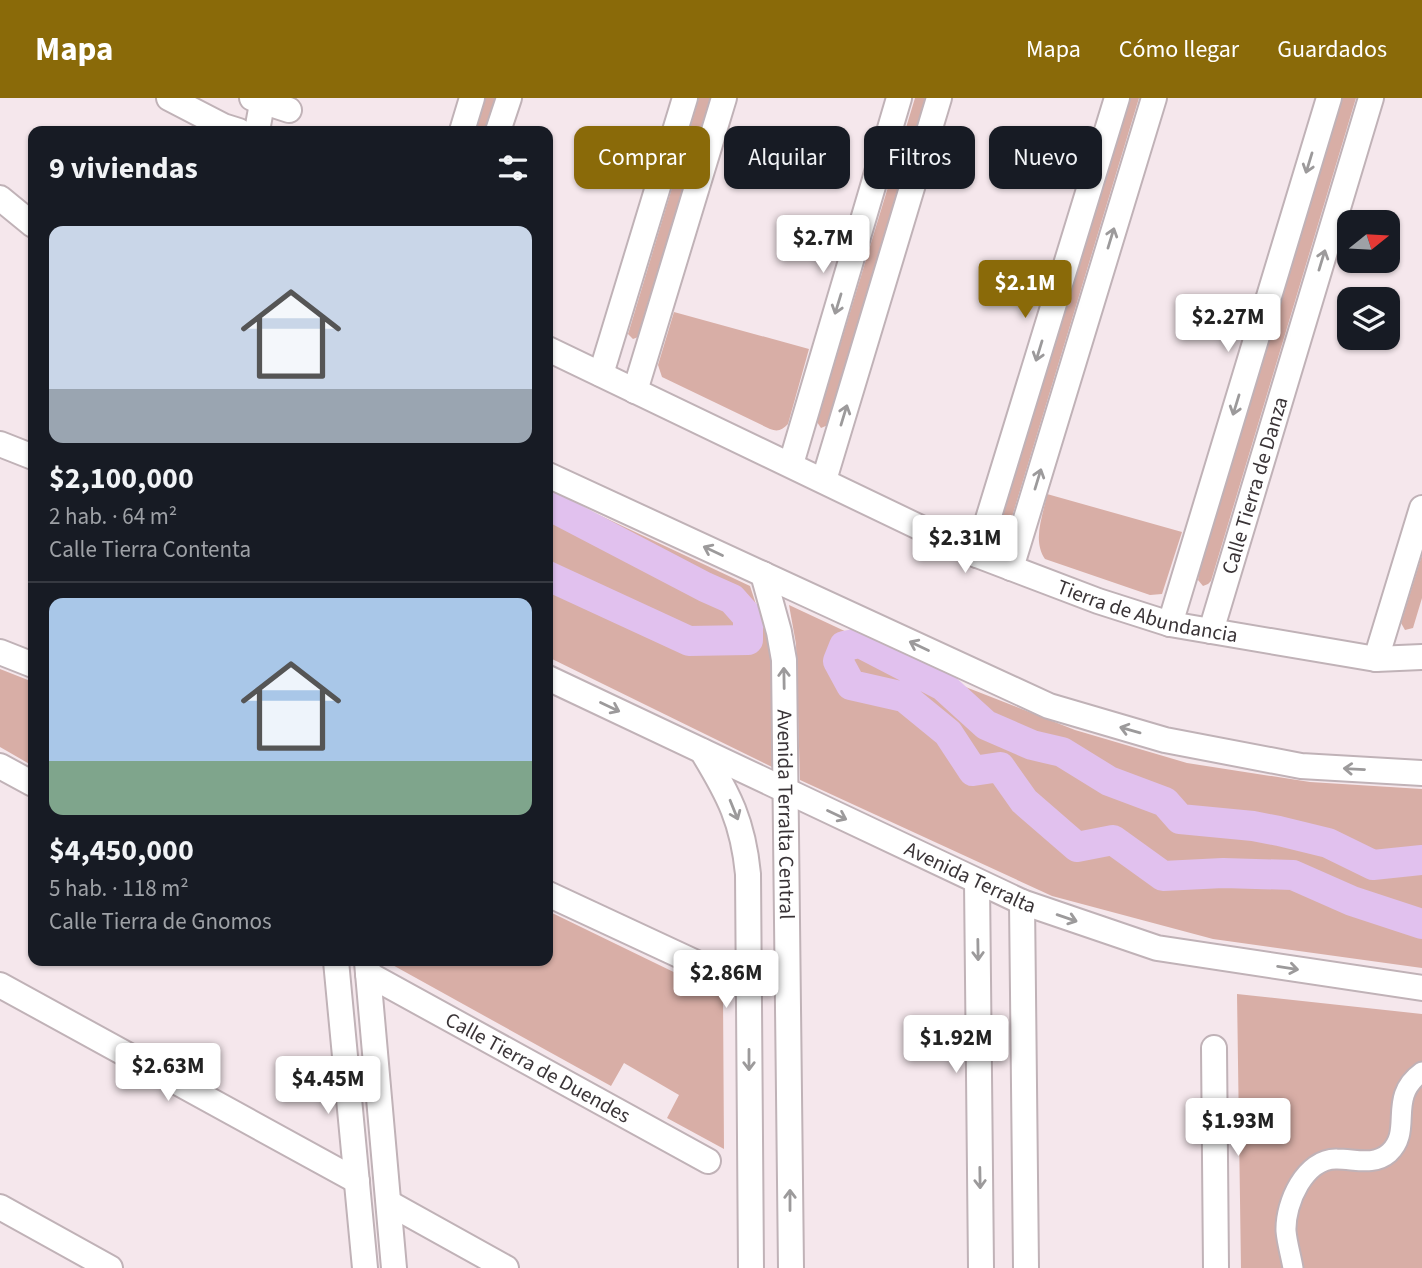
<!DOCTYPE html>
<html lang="es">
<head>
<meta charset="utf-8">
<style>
	:root { --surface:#171b24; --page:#20242c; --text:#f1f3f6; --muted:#9ea1a6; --line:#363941; --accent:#8a6a09 }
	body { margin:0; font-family:"Source Sans 3",sans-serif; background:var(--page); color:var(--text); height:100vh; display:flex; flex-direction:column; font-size:26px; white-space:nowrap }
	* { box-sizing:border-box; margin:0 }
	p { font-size:23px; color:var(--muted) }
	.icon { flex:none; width:38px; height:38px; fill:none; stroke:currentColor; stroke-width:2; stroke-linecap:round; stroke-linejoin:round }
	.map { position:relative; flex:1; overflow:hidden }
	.side { position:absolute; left:28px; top:28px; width:525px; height:840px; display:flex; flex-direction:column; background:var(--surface); border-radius:14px; box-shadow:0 2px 5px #0004 }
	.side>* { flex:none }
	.guide { position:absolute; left:574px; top:28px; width:665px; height:63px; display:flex; gap:14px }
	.needle { width:46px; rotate:72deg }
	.fabs { position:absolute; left:1337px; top:112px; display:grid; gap:14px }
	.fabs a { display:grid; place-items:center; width:63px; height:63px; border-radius:14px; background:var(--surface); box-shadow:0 2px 5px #0004; font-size:35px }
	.price { position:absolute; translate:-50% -60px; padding:0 16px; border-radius:7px; background:#fff; color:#222; font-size:23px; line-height:46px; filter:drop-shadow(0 2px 4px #0008) }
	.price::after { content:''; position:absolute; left:50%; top:42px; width:21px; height:16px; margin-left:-10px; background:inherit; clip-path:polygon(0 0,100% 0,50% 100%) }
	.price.on { background:var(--accent); color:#fff }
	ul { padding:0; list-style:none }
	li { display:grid; align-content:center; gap:14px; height:371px; padding:0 21px }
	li+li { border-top:2px solid var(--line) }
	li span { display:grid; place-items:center; height:217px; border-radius:14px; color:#555 }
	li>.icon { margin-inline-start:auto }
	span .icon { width:126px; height:126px; fill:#fffc; stroke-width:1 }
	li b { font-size:30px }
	h2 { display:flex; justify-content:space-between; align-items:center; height:84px; padding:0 21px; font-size:30px }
	.chip { padding:0 24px; border-radius:14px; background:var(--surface); box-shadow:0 2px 5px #0004; font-size:24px; line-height:63px }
	.chip.on { background:var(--accent); color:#fff }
	header { display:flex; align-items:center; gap:42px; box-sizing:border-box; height:98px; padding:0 35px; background:var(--accent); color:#fff }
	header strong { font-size:33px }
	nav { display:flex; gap:38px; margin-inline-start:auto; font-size:24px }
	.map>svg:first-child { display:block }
	.green { fill:#d8aea6 }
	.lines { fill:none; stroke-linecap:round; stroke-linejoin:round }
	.canal { stroke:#e1c1ee; stroke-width:30 }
	.pedestrian-casing { stroke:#c0b2b7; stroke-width:23 }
	.minor-casing { stroke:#c0b2b7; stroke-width:28 }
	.pedestrian { stroke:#fff; stroke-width:19 }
	.minor { stroke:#fff; stroke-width:24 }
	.oneway { stroke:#9c9a9b }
	.labels { text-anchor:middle; stroke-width:5; stroke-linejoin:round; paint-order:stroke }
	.street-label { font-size:21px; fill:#3a3437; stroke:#fff }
</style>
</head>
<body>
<header>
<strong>Mapa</strong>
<nav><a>Mapa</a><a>Cómo llegar</a><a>Guardados</a></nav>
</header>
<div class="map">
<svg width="1422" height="1170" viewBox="0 0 1422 1170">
	<rect width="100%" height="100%" fill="#f5e7ec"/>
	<path class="green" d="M484 0H496L486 33H474Z
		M699 0H710L638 239 633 241 628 236 629 233Z
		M915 0H925L828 327 821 330 817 324 818 320Z
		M1129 0H1139L1012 419 1010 423 1006 424 1002 418 1003 413Z
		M1342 0H1356L1211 483 1208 486 1203 488 1198 482 1199 476Z
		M674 214 809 251 788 326C782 332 778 334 770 331L662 279 658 267Z
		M548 393 750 488 771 552 774 670 548 559Z
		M1047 396 1182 434 1162 496 1150 497 1045 461C1032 442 1043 418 1047 396Z
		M1422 457V500L1413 530 1405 532 1401 525Z
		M789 507 958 586 1075 632 1187 665 1310 684 1422 691V870L1213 841 1052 798 800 682 796 546Z
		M0 571 33 584V668L0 649Z
		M548 813 723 898 724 1051 667 1020 679 997 624 965 611 988 389 865V863H548Z
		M1237 896 1422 916V1170H1241Z"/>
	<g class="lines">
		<path class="canal" d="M548 407 705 489 732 501 748 519V542L689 543 548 478
			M1422 762 1373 767 1328 745 1279 733 1253 728 1180 721 1165 704 1109 683 1062 654 1032 647 986 627 943 588 860 545 844 548 838 563 851 587 904 599 948 635 973 673 1000 669 1024 703 1077 749 1113 742 1163 778 1223 775 1293 777 1352 803 1422 826"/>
		<g class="pedestrian-casing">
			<path id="pedestrian" d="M1293 1170C1291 1158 1287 1145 1286 1133 1285 1105 1305 1060 1337 1061 1355 1061 1374 1068 1389 1055 1414 1032 1386 1000 1422 974"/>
		</g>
		<g class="minor-casing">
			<g id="minor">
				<path d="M169 0 223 28 239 33"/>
				<path d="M252 0 289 12"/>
				<path d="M257 33 263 0"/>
				<path d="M462 33 472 0"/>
				<path d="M498 33 509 0"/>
				<path d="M0 100 33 127"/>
				<path id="s1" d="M548 251 977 457 1098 503 1170 526 1376 561 1422 559"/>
				<path d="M601 276 685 0"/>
				<path d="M635 293 724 0"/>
				<path d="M0 346 33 359"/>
				<path d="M791 366 899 0"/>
				<path d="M548 377 1049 608 1165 642 1301 668 1422 675"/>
				<path d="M824 382 939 0"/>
				<path d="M977 457 1117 0"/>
				<path d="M1011 470 1154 0"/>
				<path id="s2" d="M763 476 779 534 784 562 791 1170"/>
				<path d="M1170 526 1329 0"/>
				<path id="s3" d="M1211 533 1371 0"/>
				<path d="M0 554 33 567"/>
				<path d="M1376 561 1422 410"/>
				<path id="s4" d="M548 580 1022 804 1157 850 1422 890"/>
				<path d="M702 653C729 697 743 724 748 776L751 1170"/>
				<path d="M0 668 33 686"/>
				<path d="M977 784 981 1170"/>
				<path d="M548 796 707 870"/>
				<path d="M1022 804 1026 1170"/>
				<path d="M336 863 365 1170"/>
				<path d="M367 864 394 1170"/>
				<path id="s5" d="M368 876 708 1063"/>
				<path d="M0 887 357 1083"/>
				<path d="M1214 950 1216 1170"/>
				<path d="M389 1105 506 1170"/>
				<path d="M0 1109 110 1170"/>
			</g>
		</g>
		<use href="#pedestrian" class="pedestrian"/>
		<use href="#minor" class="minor"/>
	</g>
	<defs><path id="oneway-shaft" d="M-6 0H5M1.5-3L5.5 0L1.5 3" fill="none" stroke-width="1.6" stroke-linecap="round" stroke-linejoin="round" transform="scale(1.75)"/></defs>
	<g class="oneway">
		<use href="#oneway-shaft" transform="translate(1309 65) rotate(107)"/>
		<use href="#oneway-shaft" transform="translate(1111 140) rotate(-73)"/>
		<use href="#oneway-shaft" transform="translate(1322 162) rotate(-73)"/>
		<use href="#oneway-shaft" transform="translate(838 206) rotate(107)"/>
		<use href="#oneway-shaft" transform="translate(1039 253) rotate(107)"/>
		<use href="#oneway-shaft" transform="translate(1236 307) rotate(107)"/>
		<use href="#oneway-shaft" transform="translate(844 317) rotate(-73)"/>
		<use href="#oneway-shaft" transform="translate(1038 381) rotate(-73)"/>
		<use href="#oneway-shaft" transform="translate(713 453) rotate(-155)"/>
		<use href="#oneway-shaft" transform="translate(919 548) rotate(-155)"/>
		<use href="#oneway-shaft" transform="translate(784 580) rotate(-91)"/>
		<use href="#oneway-shaft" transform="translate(610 609) rotate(25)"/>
		<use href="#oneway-shaft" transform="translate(1130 632) rotate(-164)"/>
		<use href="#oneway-shaft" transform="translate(1354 671) rotate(-177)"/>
		<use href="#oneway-shaft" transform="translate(734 712) rotate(68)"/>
		<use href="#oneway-shaft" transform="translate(837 717) rotate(25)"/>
		<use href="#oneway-shaft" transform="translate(1067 820) rotate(19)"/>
		<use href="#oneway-shaft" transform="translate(978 852) rotate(89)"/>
		<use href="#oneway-shaft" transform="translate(1288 870) rotate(9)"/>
		<use href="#oneway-shaft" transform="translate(749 962) rotate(90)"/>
		<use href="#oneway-shaft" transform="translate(980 1080) rotate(89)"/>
		<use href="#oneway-shaft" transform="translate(790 1102) rotate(-90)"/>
	</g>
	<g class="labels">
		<g class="street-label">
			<text dy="7" stroke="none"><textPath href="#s3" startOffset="152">Calle Tierra de Danza</textPath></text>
			<text dy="7" stroke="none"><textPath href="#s1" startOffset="656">Tierra de Abundancia</textPath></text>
			<text dy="7" stroke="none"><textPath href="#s2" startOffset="243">Avenida Terralta Central</textPath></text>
			<text dy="7" stroke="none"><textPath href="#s4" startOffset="467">Avenida Terralta</textPath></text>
			<text dy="7" stroke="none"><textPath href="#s5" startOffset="194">Calle Tierra de Duendes</textPath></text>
		</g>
	</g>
</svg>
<div class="fabs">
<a><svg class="needle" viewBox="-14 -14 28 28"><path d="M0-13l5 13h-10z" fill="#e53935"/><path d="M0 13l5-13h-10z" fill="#9ea1a6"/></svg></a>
<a><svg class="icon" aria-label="layers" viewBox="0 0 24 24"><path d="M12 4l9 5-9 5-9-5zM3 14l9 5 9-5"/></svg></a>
</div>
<b class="price" style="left:823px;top:177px">$2.7M</b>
<b class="price on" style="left:1025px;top:222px">$2.1M</b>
<b class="price" style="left:1228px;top:256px">$2.27M</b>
<b class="price" style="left:965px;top:477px">$2.31M</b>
<b class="price" style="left:726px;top:912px">$2.86M</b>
<b class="price" style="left:956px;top:977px">$1.92M</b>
<b class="price" style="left:168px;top:1005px">$2.63M</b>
<b class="price" style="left:328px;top:1018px">$4.45M</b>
<b class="price" style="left:1238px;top:1060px">$1.93M</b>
<div class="guide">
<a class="chip on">Comprar</a>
<a class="chip">Alquilar</a>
<a class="chip">Filtros</a>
<a class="chip">Nuevo</a>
</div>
<section class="side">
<h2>9 viviendas<svg class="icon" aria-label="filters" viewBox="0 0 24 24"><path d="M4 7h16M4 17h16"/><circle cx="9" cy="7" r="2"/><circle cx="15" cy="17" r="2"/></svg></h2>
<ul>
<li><span style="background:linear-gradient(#c9d6e8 75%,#9aa5b1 0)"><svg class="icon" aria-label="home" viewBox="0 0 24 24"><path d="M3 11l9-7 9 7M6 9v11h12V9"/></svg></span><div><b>$2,100,000</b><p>2 hab. · 64 m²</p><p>Calle Tierra Contenta</p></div></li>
<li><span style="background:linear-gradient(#a9c7e8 75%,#7fa58c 0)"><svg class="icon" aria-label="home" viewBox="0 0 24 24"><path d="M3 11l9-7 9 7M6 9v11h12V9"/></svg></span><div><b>$4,450,000</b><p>5 hab. · 118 m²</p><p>Calle Tierra de Gnomos</p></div></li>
</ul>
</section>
</div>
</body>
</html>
